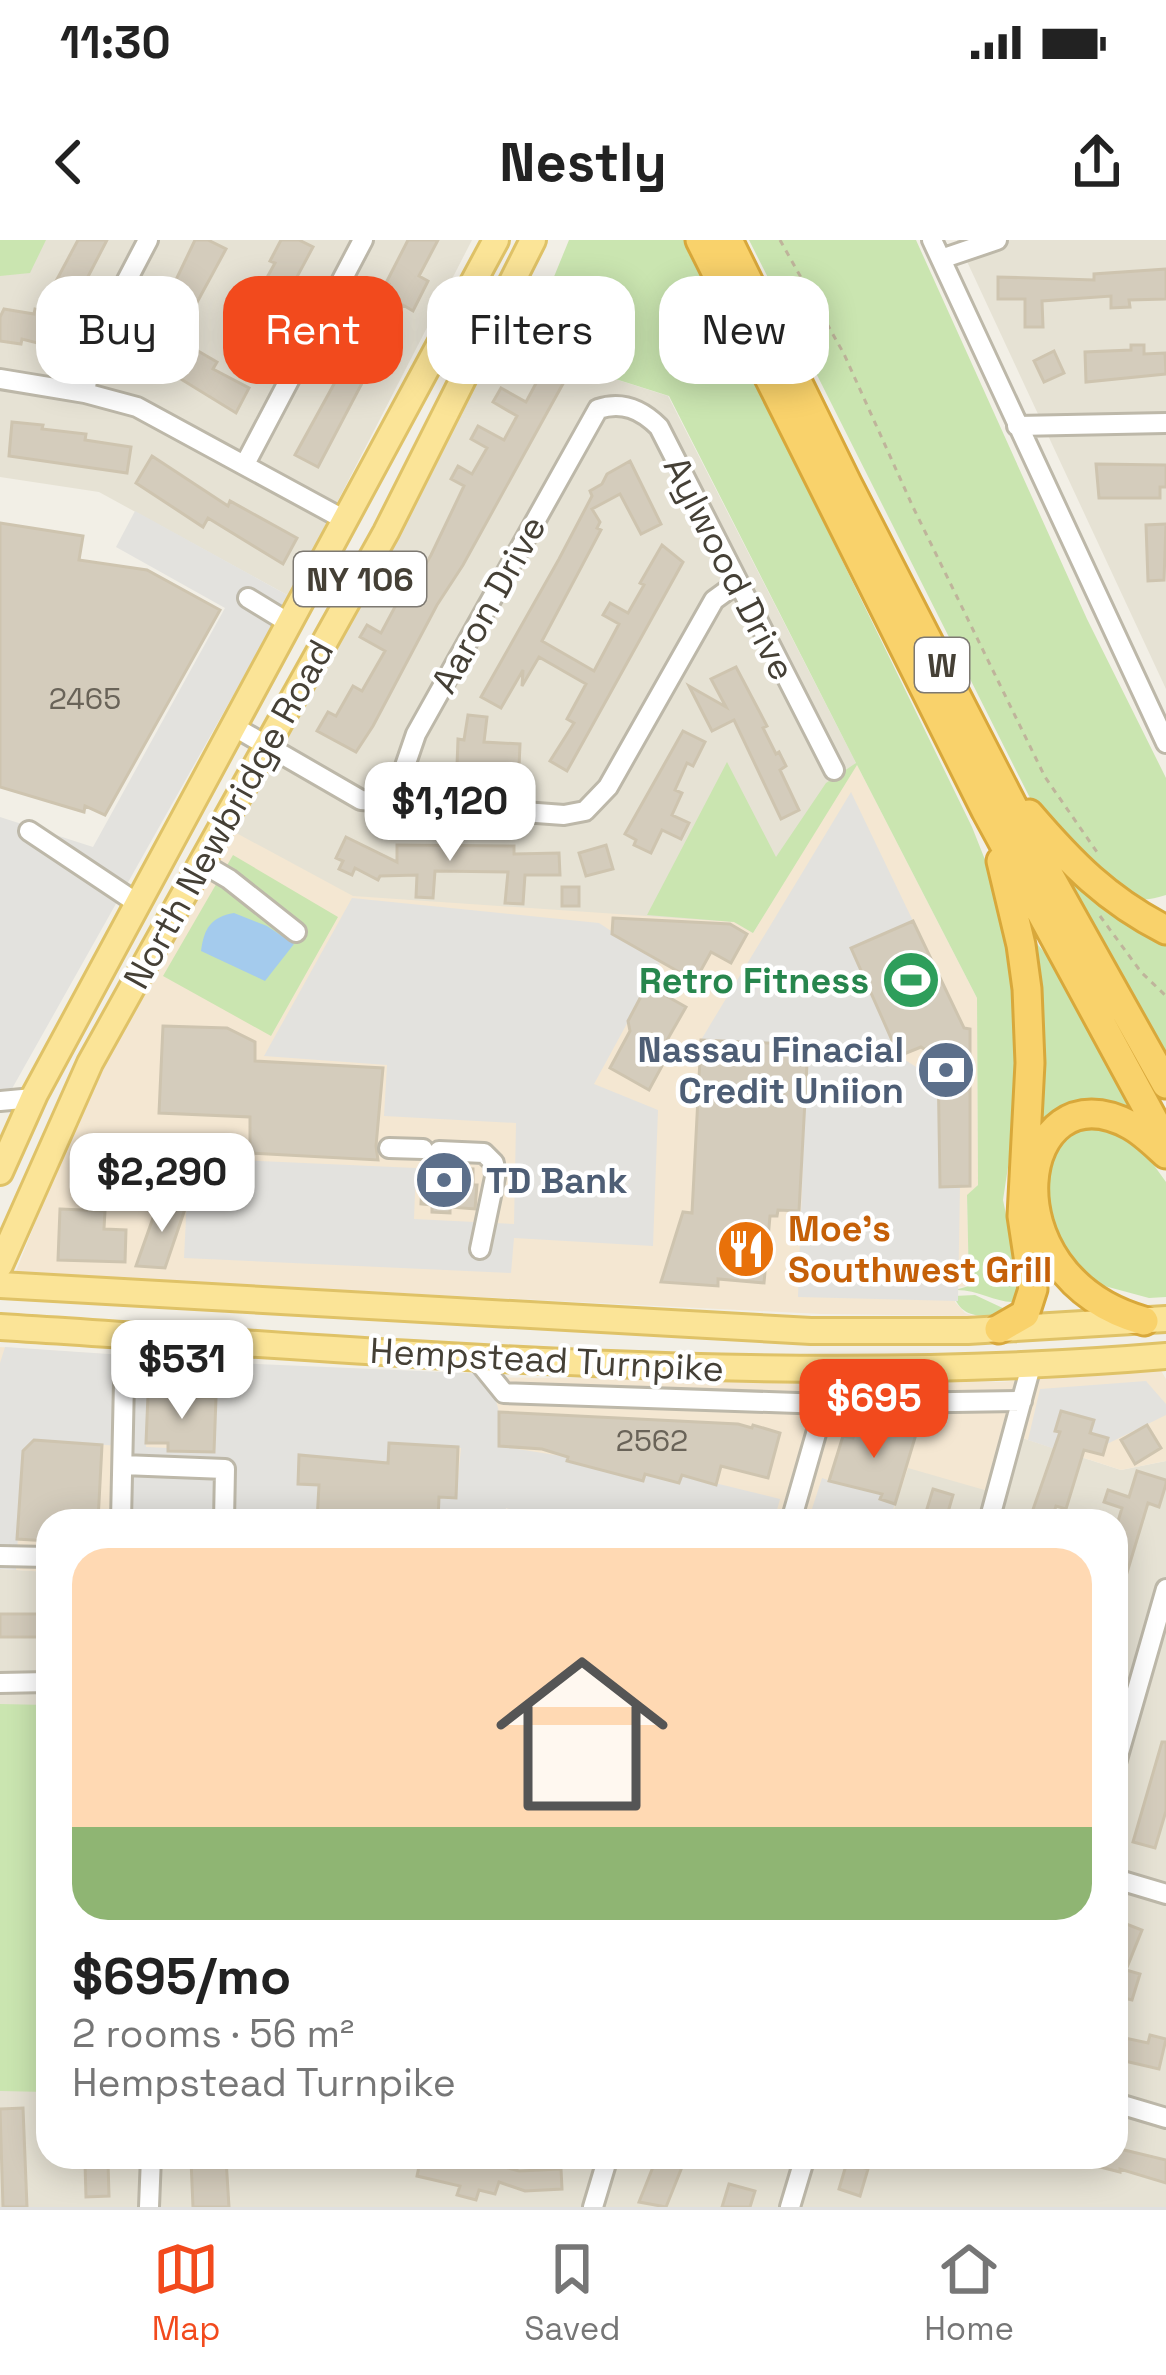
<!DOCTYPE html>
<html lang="en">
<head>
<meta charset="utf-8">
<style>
	:root { --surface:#fff; --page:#f6f6f6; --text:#222; --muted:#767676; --line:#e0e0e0; --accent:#f24a1d }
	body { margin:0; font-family:"Space Grotesk",sans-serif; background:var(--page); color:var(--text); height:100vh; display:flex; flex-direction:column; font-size:45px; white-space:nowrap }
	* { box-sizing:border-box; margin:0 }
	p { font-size:39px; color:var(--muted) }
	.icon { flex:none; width:66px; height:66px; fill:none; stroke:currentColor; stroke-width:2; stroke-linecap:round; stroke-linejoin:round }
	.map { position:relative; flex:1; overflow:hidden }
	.side { position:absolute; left:36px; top:1269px; width:1092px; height:660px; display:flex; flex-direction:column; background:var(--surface); border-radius:36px; box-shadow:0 6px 30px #0003 }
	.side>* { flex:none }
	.hud { position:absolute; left:36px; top:36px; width:1095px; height:108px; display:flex; gap:24px }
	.price { position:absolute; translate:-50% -102px; padding:0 27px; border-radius:24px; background:#fff; color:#222; font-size:39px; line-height:78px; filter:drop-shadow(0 3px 6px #0008) }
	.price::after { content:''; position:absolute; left:50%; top:72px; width:36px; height:27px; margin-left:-18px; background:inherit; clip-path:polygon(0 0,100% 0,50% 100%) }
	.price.selected { background:var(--accent); color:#fff }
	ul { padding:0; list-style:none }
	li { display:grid; align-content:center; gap:24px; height:636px; padding:0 36px }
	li+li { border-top:3px solid var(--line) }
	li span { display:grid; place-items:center; height:372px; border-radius:36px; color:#555 }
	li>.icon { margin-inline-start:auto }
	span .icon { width:216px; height:216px; fill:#fffc; stroke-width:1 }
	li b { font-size:51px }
	.chip { padding:0 42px; border-radius:36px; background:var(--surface); box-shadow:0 6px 30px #0003; font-size:42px; line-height:108px }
	.chip.selected { background:var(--accent); color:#fff }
	.status { display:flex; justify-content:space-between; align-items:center; height:84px; padding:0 60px; background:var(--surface); direction:ltr }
	.status svg { height:33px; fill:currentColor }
	header { display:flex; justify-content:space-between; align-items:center; height:156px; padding:0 36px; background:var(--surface); font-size:54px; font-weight:600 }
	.dock { display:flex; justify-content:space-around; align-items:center; height:168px; border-top:3px solid var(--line); background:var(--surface); font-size:33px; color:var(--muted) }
	.dock a { display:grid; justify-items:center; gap:6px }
	.dock .selected { color:var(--accent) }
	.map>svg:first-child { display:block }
	.residential { fill:#e6e2d4 }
	.commercial { fill:#f4e7d2 }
	.green { fill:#cae5b0 }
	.parking { fill:#e3e2de; fill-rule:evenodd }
	.water { fill:#a4cbed }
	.building { fill:#d4ccbc; stroke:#cec4af; stroke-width:3 }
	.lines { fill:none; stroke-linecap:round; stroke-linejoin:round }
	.minor-casing { stroke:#bdb8a9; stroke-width:24 }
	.major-casing { stroke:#dfc267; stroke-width:30 }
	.highway-casing { stroke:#d8a83b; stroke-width:33 }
	.path { stroke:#bfb49b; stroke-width:3; stroke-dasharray:6 6; stroke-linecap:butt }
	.minor { stroke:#fff; stroke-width:18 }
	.major { stroke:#fbe497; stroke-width:24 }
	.highway { stroke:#f9d26b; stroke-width:27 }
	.labels { text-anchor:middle; stroke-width:9; stroke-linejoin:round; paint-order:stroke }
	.number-label { font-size:30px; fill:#696358 }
	.shield { fill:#fff; stroke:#7d7972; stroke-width:3 }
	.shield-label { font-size:33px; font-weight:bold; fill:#454036 }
	.street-label { font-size:36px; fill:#454036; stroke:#fff }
	.leisure-label { font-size:36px; font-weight:bold; fill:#27864d; stroke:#fff; text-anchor:end }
	.service-label { font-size:36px; font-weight:bold; fill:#4e5e75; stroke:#fff; text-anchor:end }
	.food-label { font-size:36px; font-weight:bold; fill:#c56008; stroke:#fff; text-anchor:start }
</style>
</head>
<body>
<div class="status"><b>11:30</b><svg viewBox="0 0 49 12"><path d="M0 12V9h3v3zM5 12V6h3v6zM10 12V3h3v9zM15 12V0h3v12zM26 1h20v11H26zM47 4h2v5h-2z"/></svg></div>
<header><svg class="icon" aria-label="back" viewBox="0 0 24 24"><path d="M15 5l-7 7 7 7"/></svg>Nestly<svg class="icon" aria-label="share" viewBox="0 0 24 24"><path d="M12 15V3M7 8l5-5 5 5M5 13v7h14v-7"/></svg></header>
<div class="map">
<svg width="1166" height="1967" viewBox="0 0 1166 1967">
	<rect width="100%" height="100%" fill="#f2efe6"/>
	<path class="residential" d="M0 0H472L289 356 99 252 0 237Z
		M957 0H1166V449Z
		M479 107 524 110 668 156 856 523 753 693 400 680 214 597Z
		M1016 1196 1121 1230 1166 1221V1967H0V1329L48 1332V1917H1116V1281H890L907 1228Z"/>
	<path class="commercial" d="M856 523 977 758 978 945 967 956 969 1046 956 1047 955 1062 965 1073 974 1076 821 1074 15 1034 69 897 227 588 353 656 734 682 753 693Z
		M0 1107 440 1137 1001 1142 1159 1127 1166 1139V1221L1121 1230 1016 1196 1002 1255 908 1228 890 1281H550L506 1268 501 1281H48V1332L0 1329Z"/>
	<path class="green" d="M0 0H46L30 33 0 36Z
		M569 0H686L972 587 1001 660 1014 722 1020 848 1003 960 1019 1036V1061C1001 1066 979 1049 955 1050L969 1046 967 955 978 945 977 758 857 525 753 693 734 682 647 675 727 522 776 617 826 543 856 523 669 156 524 110Z
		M749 0H916L1087 379 1166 538V655C1153 659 1141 662 1127 657 1100 648 1048 584 1031 560Z
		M233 615 338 677 271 796 163 736Z
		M1065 630 1166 700V820L1062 634Z
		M1034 700 1063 735 1137 873 1067 869 1040 886 1036 882 1044 829Z
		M1074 886 1130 892 1166 942V1057L1149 1058 1086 1041 1044 982 1048 908Z
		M975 1055 1007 1070 1006 1076C985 1076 962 1080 954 1056Z
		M0 1464 48 1465V1852L0 1851Z"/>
	<path class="parking" d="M135 271 289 356 0 870V577L93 607 225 368 116 307Z
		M851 552 913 681 851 709 899 816 938 841 940 946H960L958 1061 798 1057 807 806 701 800Z
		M352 658 599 683 660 723 594 844 658 870 653 1006 514 998 511 1033 184 1018 189 918 416 928 414 979 514 984 516 883 384 876 387 825 264 816Z
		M5 1107 257 1124 489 1134 499 1172V1206L568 1217V1221L642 1241 645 1234 679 1243 682 1235 780 1259 774 1281H550L506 1268 501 1281H438L439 1257H456L461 1208 390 1203 388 1223 299 1219 298 1243 319 1245 317 1275 295 1273 293 1281H122L123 1206 34 1201 23 1211 16 1330 0 1329V1123ZM148 1157 215 1158 213 1210 146 1207Z
		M1146 1141 1166 1164V1175L1107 1204 1108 1198 1090 1193 1093 1180 1062 1171 1055 1190 1065 1194 1061 1211 1028 1200 1040 1149Z
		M822 1238 845 1246 847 1242 887 1239 880 1258 895 1264 889 1281H808Z"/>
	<path class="water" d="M234 673 267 686 294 704 265 741 201 711C204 688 211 677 234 673Z"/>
	<path class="building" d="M78 0H107L79 54 55 43Z
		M195 0H208L226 9 188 79 163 67Z
		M281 0H299L313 7 255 115 231 103 275 23 270 21Z
		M408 0H438L419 36 428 41 413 71 403 65 318 227 295 215 389 44 386 43Z
		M1166 29V59L1129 60 1130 67 1111 68V56L1042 61 1043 87H1025V59H998V37L1094 40V34Z
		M4 69 34 74 35 69 69 77 61 109 22 99 21 104 0 101V77Z
		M141 96 182 111 186 104 217 122 213 129 249 148 236 173 163 128 160 133 130 118Z
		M1131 105H1144V114L1165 113 1166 134 1086 142 1085 112 1131 110Z
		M1054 111 1064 133 1044 142 1034 121Z
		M548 131 565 140 463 325 437 365 373 486 356 512 317 491 328 472 336 476 353 446 362 451 385 411 360 397 367 385 381 393 396 365 382 357 389 345 408 355 431 315 464 246 451 239 458 226 472 234 487 208 471 199 478 186 504 200 517 176 493 162 501 148 526 162 541 134 545 136Z
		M12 182 43 185 42 189 86 194 85 200 131 207 127 233 9 216Z
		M152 216 228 266 230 261 297 298 283 324 208 278 203 287 136 243Z
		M630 221 661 284 641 294 620 254 592 269 600 282 597 288 601 290 542 401 594 431 619 384 603 375 610 363 628 373 644 345 640 343 662 305 683 322 567 531 550 521 574 483 567 479 586 444 539 417 522 446 523 430 501 468 481 457 559 319 592 256 590 251 602 244 607 234Z
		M1096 224 1166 225V247H1160V258H1099Z
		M0 283 83 296 79 320 147 330 220 370 105 575 85 566 84 572 0 547Z
		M1166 284 1164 340 1148 341 1146 285Z
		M736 427 767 486 763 488 776 514 779 512 786 526 780 530 799 570 781 579 734 480 712 491 689 446 726 467 711 439Z
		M468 475 487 477 484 502 520 504 519 528 457 526 458 499 464 500Z
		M683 491 705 502 693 526 687 523 675 550 682 553 672 575 689 583 681 599 662 590 651 613 634 605 636 600 625 594Z
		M346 597 397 622V605L514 606V614L559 613 560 635H525L523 664 505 663 508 632 435 631 433 658 416 657 417 635 380 636 378 640 355 628 352 635 339 629 343 621 336 618Z
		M606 605 613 629 586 636 579 613Z
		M562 647H579V666H562Z
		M613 678 730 684 747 694 731 723 711 712 695 741 612 694Z
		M913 681 964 788 970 789V946L940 947 938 818 921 807 899 816 851 708Z
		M647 745 686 767 666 802 669 813 649 850 610 828 630 791 628 781Z
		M163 786 227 788 255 802V821L383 828 376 906 378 920 250 913V877L159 873Z
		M701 800 808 805 799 971 778 970 777 976H770L764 1043 718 1039V1046L661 1042 683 972 692 973Z
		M99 899 154 903 152 936 96 932Z
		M430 920 438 927 473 929V945H477L475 969 450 967V973L432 972V965L421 964 423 922Z
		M159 961 187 963 165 1028 136 1026Z
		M60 969 105 971 104 989 126 990 125 1022 58 1020Z
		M171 1149 186 1150V1157L216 1158 214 1212 168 1211V1203H146L148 1155 170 1156Z
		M1061 1171 1094 1180 1090 1193 1108 1198 1103 1215 1084 1210 1066 1269 1056 1266 1051 1281H1029L1060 1192 1055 1191Z
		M499 1172 738 1184 752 1188 753 1185 780 1193 768 1238 721 1226 716 1245 682 1235 679 1243 645 1234 643 1241 567 1221 568 1217 542 1209 499 1206Z
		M1147 1185 1161 1208 1135 1224 1121 1200Z
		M856 1190 917 1191 895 1264 880 1259 882 1254 829 1241 843 1196 853 1198Z
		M34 1200 102 1205 98 1281H48V1301L17 1299 23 1211Z
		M389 1203 458 1207 456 1258 439 1257 438 1281H317L319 1245 298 1244 299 1215 388 1223Z
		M1137 1231 1166 1240V1244L1159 1267 1148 1263 1120 1356 1116 1355V1288L1122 1268 1104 1262 1108 1250 1129 1257Z
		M933 1249 953 1255 946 1279 926 1272Z
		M0 1374H48V1397H0Z
		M1162 1502H1166V1571L1155 1608 1133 1602Z
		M1116 1680 1142 1690 1126 1730 1140 1734 1132 1760 1116 1756Z
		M1150 1795 1166 1799 1159 1829 1116 1819V1796L1148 1803Z
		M23 1868 27 1967H3L0 1869Z
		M1116 1908 1166 1920V1943L1120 1929V1932L1080 1922 1081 1917H1116Z
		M421 1917H485L484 1921 519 1931 561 1929 562 1949 525 1951 499 1942 495 1954 479 1950 476 1960 457 1955 460 1946 417 1936Z
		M657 1917H686L666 1967 639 1962Z
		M226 1919 229 1967H193L191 1920Z
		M108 1922 109 1956 86 1957 85 1923Z
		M847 1922 868 1929 860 1956 839 1949Z
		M729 1944 755 1951 750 1967H722Z"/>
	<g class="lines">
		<g class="minor-casing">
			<path id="minor" d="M932 0 1166 503
				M941 19 997 0
				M0 139 85 153 137 167 345 280
				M85 153 93 105 148 0
				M1017 186 1166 183
				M245 224 363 0
				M248 358 289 383
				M233 486 361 560 564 575 585 571 608 547 714 360 736 344
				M392 564 416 494 598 169C622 161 641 169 659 187L834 530
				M29 591 137 663
				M200 622 229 639 296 692
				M0 861 33 858
				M389 908 423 909
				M439 911 484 913 494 923 495 937 480 1009
				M474 1116 504 1153 826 1164 1022 1161
				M123 1225 225 1229 224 1281
				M121 1281 125 1094
				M791 1281 834 1131
				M989 1281 1031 1126
				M0 1316 48 1317
				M0 1443 48 1442
				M1116 1523 1166 1349
				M1116 1639 1166 1654
				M1116 1863 1166 1878
				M149 1967 151 1917
				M593 1967 608 1917
				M790 1967 805 1917"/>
		</g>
		<g class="major-casing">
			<path id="major" d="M0 932 35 854 496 0
				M0 1025 90 823 386 292 533 0
				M0 1045 811 1091H968L1166 1079
				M0 1087C388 1111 777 1149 1166 1116"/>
		</g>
		<g class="highway-casing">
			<path id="highway" d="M700 0 986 571 1166 903
				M728 0 847 243 1039 617 1166 844
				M1029 574C1071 623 1107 660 1166 690
				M1144 1081C982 1035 1017 824 1130 885 1143 892 1155 904 1166 914
				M999 1089 1025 1074 1033 1049 1022 976 1030 823 1027 749 1021 705 1001 621"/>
		</g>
		<path class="path" d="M780 0 844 114 913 267 1045 537 1099 615
			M1100 676 1141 732 1166 756"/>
		<use href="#minor" class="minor"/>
		<use href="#major" class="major"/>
		<use href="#highway" class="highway"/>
	</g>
	<defs>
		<g id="stadium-disc" transform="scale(3)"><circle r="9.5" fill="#2e9e5b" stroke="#fff"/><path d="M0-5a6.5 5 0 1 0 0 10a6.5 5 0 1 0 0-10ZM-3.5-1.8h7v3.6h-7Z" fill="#fff"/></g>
		<g id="bank-disc" transform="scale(3)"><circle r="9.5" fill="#5c6f8a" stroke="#fff"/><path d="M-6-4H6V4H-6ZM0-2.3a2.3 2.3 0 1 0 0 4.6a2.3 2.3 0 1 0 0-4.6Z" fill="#fff"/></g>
		<g id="restaurant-disc" transform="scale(3)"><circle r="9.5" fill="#e8710a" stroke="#fff"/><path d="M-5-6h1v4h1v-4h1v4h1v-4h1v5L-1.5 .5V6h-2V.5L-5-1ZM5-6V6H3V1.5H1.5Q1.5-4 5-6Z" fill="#fff"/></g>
	</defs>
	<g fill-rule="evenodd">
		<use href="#stadium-disc" x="911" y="740"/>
		<use href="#bank-disc" x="946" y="830"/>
		<use href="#bank-disc" x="444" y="940"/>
		<use href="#restaurant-disc" x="746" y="1009"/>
	</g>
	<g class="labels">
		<g class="number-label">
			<text x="85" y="469">2465</text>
			<text x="652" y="1211">2562</text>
		</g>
		<g class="shield">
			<rect x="294" y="312" width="132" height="54" rx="9"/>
			<rect x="915" y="398" width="54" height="54" rx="9"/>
		</g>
		<g class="shield-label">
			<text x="360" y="351">NY 106</text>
			<text x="942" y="437">W</text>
		</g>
		<g class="street-label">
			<text transform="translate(730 328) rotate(63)" y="13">Aylwood Drive</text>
			<text transform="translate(488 364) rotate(-61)" y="13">Aaron Drive</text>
			<text transform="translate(228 574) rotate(-61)" y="13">North Newbridge Road</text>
			<text transform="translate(547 1119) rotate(3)" y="13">Hempstead Turnpike</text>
		</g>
		<g class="leisure-label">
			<text x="869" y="753">Retro Fitness</text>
		</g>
		<g class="service-label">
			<text x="904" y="822">Nassau Finacial<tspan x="904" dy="41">Credit Uniion</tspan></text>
			<text x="486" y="953" text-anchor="start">TD Bank</text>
		</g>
		<g class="food-label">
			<text x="788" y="1001">Moe's<tspan x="788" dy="41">Southwest Grill</tspan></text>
		</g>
	</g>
</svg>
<b class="price" style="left:450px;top:624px">$1,120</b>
<b class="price" style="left:162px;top:995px">$2,290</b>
<b class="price" style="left:182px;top:1182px">$531</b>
<b class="price selected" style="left:874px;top:1221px">$695</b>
<div class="hud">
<a class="chip">Buy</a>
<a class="chip selected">Rent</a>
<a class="chip">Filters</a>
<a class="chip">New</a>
</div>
<section class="side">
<ul>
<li><span style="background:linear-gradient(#ffd9b3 75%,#8fb573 0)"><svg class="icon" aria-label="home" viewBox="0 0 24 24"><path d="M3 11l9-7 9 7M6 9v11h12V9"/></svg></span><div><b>$695/mo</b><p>2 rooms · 56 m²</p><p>Hempstead Turnpike</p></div></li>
</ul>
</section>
</div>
<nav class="dock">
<a class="selected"><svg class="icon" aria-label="map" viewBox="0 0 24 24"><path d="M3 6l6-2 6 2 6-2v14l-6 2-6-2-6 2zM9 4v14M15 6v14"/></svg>Map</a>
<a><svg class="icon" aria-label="saved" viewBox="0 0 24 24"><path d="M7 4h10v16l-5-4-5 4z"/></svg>Saved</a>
<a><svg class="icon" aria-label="home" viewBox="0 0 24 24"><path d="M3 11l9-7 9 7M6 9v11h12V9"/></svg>Home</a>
</nav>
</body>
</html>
